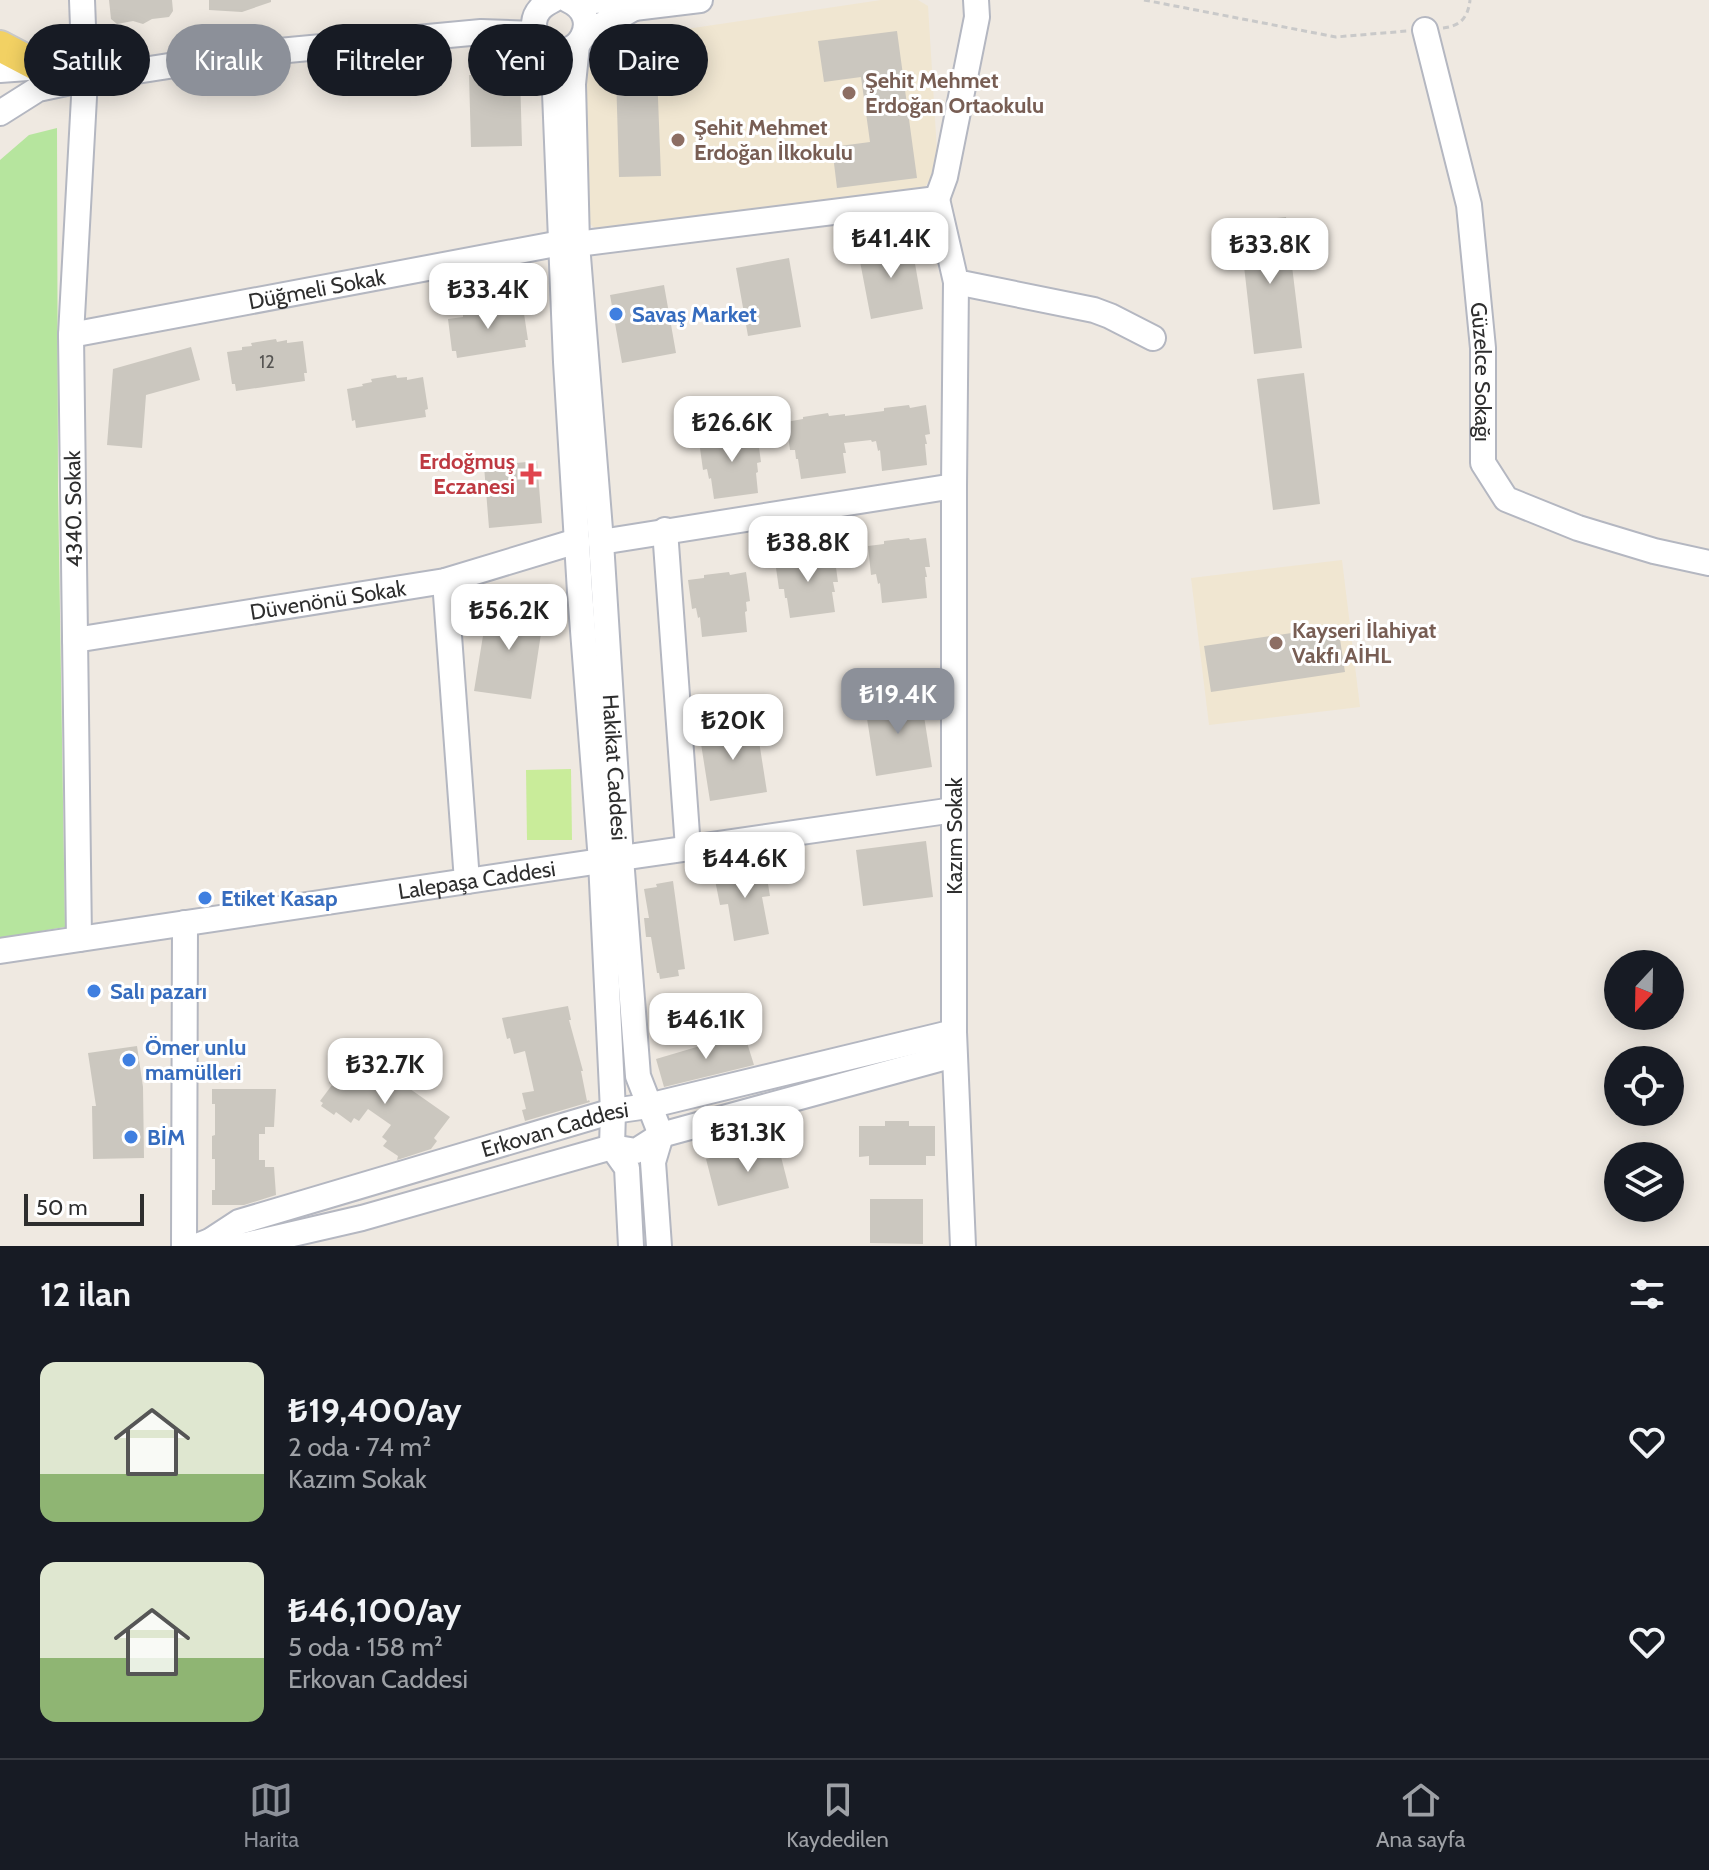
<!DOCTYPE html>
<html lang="tr">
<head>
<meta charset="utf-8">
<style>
	:root { --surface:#171b24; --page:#242831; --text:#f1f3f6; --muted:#9ea1a6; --line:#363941; --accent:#8c9099 }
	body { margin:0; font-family:Cabin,sans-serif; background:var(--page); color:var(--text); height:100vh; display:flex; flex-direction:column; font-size:30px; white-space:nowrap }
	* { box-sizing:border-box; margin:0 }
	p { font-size:26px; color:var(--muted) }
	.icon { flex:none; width:44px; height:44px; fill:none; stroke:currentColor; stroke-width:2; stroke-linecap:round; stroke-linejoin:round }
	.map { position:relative; height:1246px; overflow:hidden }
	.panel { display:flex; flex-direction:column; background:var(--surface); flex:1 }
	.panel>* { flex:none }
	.banner { position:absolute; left:24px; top:24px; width:800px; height:72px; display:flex; gap:16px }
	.needle { width:52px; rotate:202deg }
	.tools { position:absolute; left:1604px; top:950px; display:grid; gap:16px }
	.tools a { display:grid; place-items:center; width:80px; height:80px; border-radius:50%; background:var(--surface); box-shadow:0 4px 20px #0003; font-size:40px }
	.scale { position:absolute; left:24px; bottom:20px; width:120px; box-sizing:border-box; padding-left:8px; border:4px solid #2e2e2e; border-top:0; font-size:22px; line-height:28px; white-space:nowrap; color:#2e2e2e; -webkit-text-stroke:6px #fff; paint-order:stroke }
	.price { position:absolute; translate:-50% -68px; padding:0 18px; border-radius:16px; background:#fff; color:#222; font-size:26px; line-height:52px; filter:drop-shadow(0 2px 4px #0008) }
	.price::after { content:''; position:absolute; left:50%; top:48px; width:24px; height:18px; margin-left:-12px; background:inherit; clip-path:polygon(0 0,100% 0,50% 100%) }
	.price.current { background:var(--accent); color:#fff }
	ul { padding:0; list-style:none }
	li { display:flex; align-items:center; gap:24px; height:200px; padding:0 40px }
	li span { display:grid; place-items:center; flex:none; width:224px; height:160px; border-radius:16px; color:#555 }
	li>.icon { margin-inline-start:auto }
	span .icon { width:96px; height:96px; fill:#fffc; stroke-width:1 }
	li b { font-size:34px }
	h2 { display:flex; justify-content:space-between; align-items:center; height:96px; padding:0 40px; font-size:34px }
	.pill { padding:0 28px; border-radius:36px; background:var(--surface); box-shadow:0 4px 20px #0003; font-size:28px; line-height:72px }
	.pill.current { background:var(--accent); color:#fff }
	.dock { display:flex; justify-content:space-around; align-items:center; height:112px; border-top:2px solid var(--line); background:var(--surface); font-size:22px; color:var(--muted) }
	.dock a { display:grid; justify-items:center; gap:4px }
	.dock .current { color:var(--accent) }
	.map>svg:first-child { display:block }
	.education { fill:#f0e6d1 }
	.green { fill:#b6e59e }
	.pitch { fill:#c9ec9a }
	.building { fill:#cbc7bf }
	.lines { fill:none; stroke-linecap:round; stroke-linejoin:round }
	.minor-casing { stroke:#b4b7c1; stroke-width:28 }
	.major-casing { stroke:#c9c9c9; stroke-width:34 }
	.path { stroke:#c9c9c9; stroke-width:3; stroke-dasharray:6 4; stroke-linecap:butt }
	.minor { stroke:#fff; stroke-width:24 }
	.major { stroke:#f2d163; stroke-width:30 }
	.education-dot { fill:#8d6e63; stroke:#fff; stroke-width:3 }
	.shop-dot { fill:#3f7fe0; stroke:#fff; stroke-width:3 }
	.health-dot { fill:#e0444e; stroke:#fff; stroke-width:3 }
	.labels { text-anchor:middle; stroke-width:6; stroke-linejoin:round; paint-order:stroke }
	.number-label { font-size:18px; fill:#555452 }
	.education-label { font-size:22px; font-weight:bold; fill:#785e54; stroke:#fff; text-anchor:start }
	.street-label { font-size:22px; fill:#2e2e2e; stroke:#fff }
	.shop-label { font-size:22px; font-weight:bold; fill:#366cbe; stroke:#fff; text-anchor:start }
	.health-label { font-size:22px; font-weight:bold; fill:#be3a42; stroke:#fff; text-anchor:end }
</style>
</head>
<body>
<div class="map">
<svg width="1709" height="1246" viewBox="0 0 1709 1246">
	<rect width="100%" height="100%" fill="#efe9e1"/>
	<path class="education" d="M881 0H918L928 6 938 167 923 190 599 232 588 222 586 72 612 40Z
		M1342 560 1360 707 1209 725 1191 578Z"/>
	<path class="green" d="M57 128 58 489 65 927 0 938V160L29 135Z"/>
	<path class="pitch" d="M571 769 572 840H527L526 770Z"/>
	<path class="building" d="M109 0H172L173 11 169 17 152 19 143 24 133 21 117 24 111 19Z
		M209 0H271V2L242 12 209 10Z
		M897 31 917 178 837 188 832 147 870 142 861 77 824 82 818 41Z
		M657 73 661 176 619 177 616 74Z
		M520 74 522 146 471 147 469 75Z
		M1286 217 1302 348 1254 354 1239 222Z
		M911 241 923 309 871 319 858 251Z
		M789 258 801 327 748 336 736 268Z
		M664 285 676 353 622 363 610 295Z
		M497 305V309L507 307 508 310 523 307 528 340H525L526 347 457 358 456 351H452L448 319 463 317V314L473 313 472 309Z
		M276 339 277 342 287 340V343L303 341 307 373H304L305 381 236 391 235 384H232L227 352 242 350V347L252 346 251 343Z
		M191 347 200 380 146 395 142 448 107 445 113 369Z
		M1304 373 1320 504 1273 510 1257 379Z
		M396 375 397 378 407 377V380L423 377 428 409 425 410 426 417 356 428 355 420 352 421 347 389 363 386 362 384 372 382 371 379Z
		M909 405 910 408 926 405 930 434 925 435 927 444H925L927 465 882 471 880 450 878 451 876 441 872 442 871 440 844 443 846 453H843L846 473 801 479 798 459H796L795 450H790L786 422 803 419V417L828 413 829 416 845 414V416L884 411V408Z
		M741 433V436L757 433 761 462 757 463 758 472 756 473 758 493 714 499 711 478 709 479 707 469 703 470 699 441 715 439V436Z
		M537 461 542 523 489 528 484 466Z
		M909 538 910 540 926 538 930 567H925L927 577H925L927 598 882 603 880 583 878 584 876 574 871 575 868 546 884 544V541Z
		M817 553 818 555 834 553 838 582H833L835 592H832L835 612 790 618 787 598H785L784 589H779L775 561 792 558V556Z
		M729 572 730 575 746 572 750 601 746 602 747 611 745 612 747 632 702 637 700 617 698 618 696 608 692 609 688 580 704 578V575Z
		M488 605 544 614 531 699 474 691Z
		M1338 626 1345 672 1211 692 1204 646Z
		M921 697 932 767 876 776 865 706Z
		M756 722 767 792 710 801 699 731Z
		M926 841 933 897 863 906 856 850Z
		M750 866 751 868 765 866 770 896 762 897 769 934 734 941 728 904 720 905 714 875 728 873 727 870Z
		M673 881 685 969 678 970 679 976 660 979 659 973H657L651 937H646L644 918H649L644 889 657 887 656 884Z
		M568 1006 571 1020H569L583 1071H581L587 1101 589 1100 590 1102 525 1121 522 1110 526 1109 522 1093 534 1091 532 1082 525 1051 514 1054 510 1038 507 1039 502 1018Z
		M744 1033 754 1065 664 1087 656 1059Z
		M137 1046 143 1087 144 1158 93 1159 92 1106H96L88 1053Z
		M356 1051 450 1117 434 1138 437 1141 431 1149 397 1160 398 1156 383 1146 387 1141 382 1137 391 1125 368 1109 359 1121 354 1118 351 1123 336 1112 334 1115 321 1106 323 1103 320 1101 332 1085 329 1083 338 1070 341 1072Z
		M212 1089H276L274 1127H265V1134H259V1160H265V1167H274L276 1195 244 1205H212V1190H215V1159H212V1136L215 1135V1104H212Z
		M885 1121H909V1126H935V1156H926V1165H869V1156L859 1157V1126H885Z
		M777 1141 789 1188 718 1206 706 1159Z
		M870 1199H923V1244L870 1243Z"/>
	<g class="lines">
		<g class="minor-casing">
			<g id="minor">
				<path d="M553 0C543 5 535 11 534 23 534 32 538 40 545 46 576 67 606 17 568 0"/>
				<path d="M574 3 604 0 634 8 613 20 586 31"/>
				<path d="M634 8 700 0"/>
				<path id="s1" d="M1425 30 1469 205 1483 348V463L1506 499 1578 528 1654 551 1709 563"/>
				<path id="s2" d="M577 45 573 84 577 244 601 542 621 858 638 1076 661 1135 653 1162 659 1246"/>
				<path d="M546 47 555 93 566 362 580 592 601 861 613 1111 612 1147 627 1168 631 1246"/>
				<path d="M0 70 41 67"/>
				<path d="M0 113 38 89 85 79 246 54 481 32 536 34"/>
				<path d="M937 199 956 282 1094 310 1110 316 1153 338"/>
				<path d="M937 199 945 177 977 17 976 0"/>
				<path d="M577 244 937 199"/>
				<path d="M956 282 954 486V1032L963 1246"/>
				<path id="s3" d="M71 335 561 243"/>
				<path d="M665 530 688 848"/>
				<path d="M601 542 954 486"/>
				<path d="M445 581 467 881"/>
				<path id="s4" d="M75 640 445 581 577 541"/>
				<path d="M79 939 71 335 85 79 82 0"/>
				<path id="s5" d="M0 951 621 858 954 810"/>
				<path d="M210 1241 241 1246 362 1218 612 1147 636 1151 661 1135 954 1055"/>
				<path d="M184 1246 185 923"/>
				<path id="s6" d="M197 1246 210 1241 239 1222 613 1111 648 1106 954 1032"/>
			</g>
		</g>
		<g class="major-casing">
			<path id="major" d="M0 46 38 66"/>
		</g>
		<path class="path" d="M1144 0 1336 37 1407 31
			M1443 28C1461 26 1468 17 1470 0"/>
		<use href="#minor" class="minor"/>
		<use href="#major" class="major"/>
	</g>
	<g class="education-dot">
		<circle cx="849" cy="93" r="8"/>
		<circle cx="678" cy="140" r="8"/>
		<circle cx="1276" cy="643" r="8"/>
	</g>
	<g class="shop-dot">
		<circle cx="616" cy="314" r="8"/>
		<circle cx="205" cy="898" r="8"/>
		<circle cx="94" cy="991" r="8"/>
		<circle cx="129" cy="1060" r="8"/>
		<circle cx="131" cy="1137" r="8"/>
	</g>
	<path class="health-dot" d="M527 462h8v8h8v8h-8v8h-8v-8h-8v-8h8z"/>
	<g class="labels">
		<g class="number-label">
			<text x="267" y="368">12</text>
		</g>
		<g class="education-label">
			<text x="865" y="88">Şehit Mehmet<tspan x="865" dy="25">Erdoğan Ortaokulu</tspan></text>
			<text x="694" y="135">Şehit Mehmet<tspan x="694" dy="25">Erdoğan İlkokulu</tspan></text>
			<text x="1292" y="638">Kayseri İlahiyat<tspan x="1292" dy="25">Vakfı AİHL</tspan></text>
		</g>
		<g class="street-label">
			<text dy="8" stroke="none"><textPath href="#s3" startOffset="250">Düğmeli Sokak</textPath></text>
			<text dy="8" stroke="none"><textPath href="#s1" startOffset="348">Güzelce Sokağı</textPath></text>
			<text transform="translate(73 509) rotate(-91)" y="8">4340. Sokak</text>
			<text dy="8" stroke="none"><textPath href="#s4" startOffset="256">Düvenönü Sokak</textPath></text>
			<text dy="8" stroke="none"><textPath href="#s2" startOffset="724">Hakikat Caddesi</textPath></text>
			<text transform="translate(954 836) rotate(-90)" y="8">Kazım Sokak</text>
			<text dy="8" stroke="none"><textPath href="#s5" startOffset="482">Lalepaşa Caddesi</textPath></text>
			<text dy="8" stroke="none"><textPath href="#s6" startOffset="378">Erkovan Caddesi</textPath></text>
		</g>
		<g class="shop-label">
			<text x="632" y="322">Savaş Market</text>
			<text x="221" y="906">Etiket Kasap</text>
			<text x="110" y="999">Salı pazarı</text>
			<text x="145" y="1055">Ömer unlu<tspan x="145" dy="25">mamülleri</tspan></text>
			<text x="147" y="1145">BİM</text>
		</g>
		<g class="health-label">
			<text x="515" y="469">Erdoğmuş<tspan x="515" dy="25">Eczanesi</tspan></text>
		</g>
	</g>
</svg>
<div class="tools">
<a><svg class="needle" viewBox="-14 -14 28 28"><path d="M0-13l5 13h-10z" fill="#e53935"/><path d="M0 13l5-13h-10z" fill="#9ea1a6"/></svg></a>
<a><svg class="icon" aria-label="locate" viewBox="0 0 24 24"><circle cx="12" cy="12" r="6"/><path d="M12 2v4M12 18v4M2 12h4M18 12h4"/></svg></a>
<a><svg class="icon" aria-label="layers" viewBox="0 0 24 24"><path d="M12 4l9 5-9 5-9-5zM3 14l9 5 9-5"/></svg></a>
</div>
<div class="scale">50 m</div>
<b class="price" style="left:891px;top:280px">₺41.4K</b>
<b class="price" style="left:1270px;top:286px">₺33.8K</b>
<b class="price" style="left:488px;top:331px">₺33.4K</b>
<b class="price" style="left:732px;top:464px">₺26.6K</b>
<b class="price" style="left:808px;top:584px">₺38.8K</b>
<b class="price" style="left:509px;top:652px">₺56.2K</b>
<b class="price current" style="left:898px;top:736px">₺19.4K</b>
<b class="price" style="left:733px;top:762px">₺20K</b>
<b class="price" style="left:745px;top:900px">₺44.6K</b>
<b class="price" style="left:706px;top:1061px">₺46.1K</b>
<b class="price" style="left:385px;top:1106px">₺32.7K</b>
<b class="price" style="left:748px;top:1174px">₺31.3K</b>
<div class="banner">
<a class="pill">Satılık</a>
<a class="pill current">Kiralık</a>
<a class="pill">Filtreler</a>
<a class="pill">Yeni</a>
<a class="pill">Daire</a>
</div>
</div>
<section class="panel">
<h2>12 ilan<svg class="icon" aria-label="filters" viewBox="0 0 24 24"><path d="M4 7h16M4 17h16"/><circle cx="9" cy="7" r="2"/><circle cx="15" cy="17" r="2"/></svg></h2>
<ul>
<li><span style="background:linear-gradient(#dfe7d0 70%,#8fb573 0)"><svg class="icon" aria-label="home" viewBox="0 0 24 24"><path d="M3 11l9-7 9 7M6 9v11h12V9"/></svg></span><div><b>₺19,400/ay</b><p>2 oda · 74 m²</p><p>Kazım Sokak</p></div><svg class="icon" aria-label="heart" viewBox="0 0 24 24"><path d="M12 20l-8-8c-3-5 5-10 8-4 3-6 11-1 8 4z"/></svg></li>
<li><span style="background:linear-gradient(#dfe7d0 60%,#8fb573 0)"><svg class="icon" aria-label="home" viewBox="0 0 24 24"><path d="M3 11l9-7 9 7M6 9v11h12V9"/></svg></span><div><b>₺46,100/ay</b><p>5 oda · 158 m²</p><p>Erkovan Caddesi</p></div><svg class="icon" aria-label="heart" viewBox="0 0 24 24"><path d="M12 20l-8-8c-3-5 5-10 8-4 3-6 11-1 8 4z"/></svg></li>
</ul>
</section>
<nav class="dock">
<a class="current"><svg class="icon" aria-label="map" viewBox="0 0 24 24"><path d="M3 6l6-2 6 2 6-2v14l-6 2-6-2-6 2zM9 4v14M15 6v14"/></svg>Harita</a>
<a><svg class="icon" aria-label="saved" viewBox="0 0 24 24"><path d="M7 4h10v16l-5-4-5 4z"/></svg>Kaydedilen</a>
<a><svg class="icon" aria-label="home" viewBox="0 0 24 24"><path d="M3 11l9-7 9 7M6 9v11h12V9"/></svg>Ana sayfa</a>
</nav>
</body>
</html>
